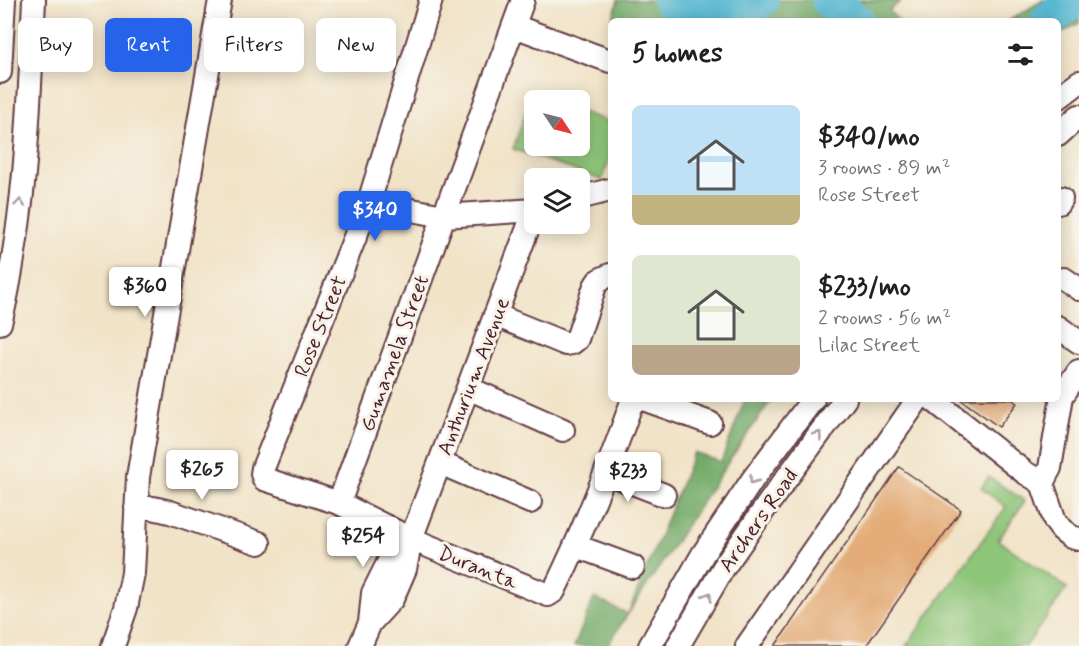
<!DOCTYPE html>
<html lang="en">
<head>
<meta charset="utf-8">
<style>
	:root { --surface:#fff; --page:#f6f6f6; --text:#202124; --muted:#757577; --accent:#2563eb }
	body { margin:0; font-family:Mynerve,sans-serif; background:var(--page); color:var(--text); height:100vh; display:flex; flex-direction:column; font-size:22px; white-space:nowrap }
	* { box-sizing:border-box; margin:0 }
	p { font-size:20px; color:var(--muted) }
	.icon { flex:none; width:33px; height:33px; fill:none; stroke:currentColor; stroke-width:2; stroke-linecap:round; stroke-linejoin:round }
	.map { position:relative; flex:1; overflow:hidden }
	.side { position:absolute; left:608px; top:18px; width:453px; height:384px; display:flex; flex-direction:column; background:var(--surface); border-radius:9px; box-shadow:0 3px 15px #0003 }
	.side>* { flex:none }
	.top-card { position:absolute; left:18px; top:18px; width:500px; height:54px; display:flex; gap:12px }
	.needle { width:39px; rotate:125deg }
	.tools { position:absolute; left:524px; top:90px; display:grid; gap:12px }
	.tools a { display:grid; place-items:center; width:66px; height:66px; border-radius:9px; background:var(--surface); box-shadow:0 3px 15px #0003; font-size:30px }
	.price { position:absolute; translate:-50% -51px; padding:0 14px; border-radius:6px; background:#fff; color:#222; font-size:20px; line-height:39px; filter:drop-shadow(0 2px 3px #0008) }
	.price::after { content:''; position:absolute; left:50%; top:36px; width:18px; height:14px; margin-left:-9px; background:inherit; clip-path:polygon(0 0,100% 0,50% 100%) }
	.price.selected { background:var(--accent); color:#fff }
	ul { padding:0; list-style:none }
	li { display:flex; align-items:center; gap:18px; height:150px; padding:0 24px }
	li span { display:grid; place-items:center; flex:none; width:168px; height:120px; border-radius:9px; color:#555 }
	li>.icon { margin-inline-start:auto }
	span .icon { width:72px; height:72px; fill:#fffc; stroke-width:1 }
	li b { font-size:26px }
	h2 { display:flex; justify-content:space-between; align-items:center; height:72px; padding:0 24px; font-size:26px }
	.pill { padding:0 21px; border-radius:9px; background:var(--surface); box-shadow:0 3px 15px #0003; font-size:21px; line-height:54px }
	.pill.selected { background:var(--accent); color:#fff }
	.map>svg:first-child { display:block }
	.green { fill:#8dc579; stroke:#6c7252; stroke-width:1.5 }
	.forest { fill:#72aa69; stroke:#5e644a; stroke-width:1.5 }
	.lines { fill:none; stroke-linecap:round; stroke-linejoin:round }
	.river { stroke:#51b5d0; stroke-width:36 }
	.building { fill:#e3ac78 }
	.minor-casing { stroke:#633c42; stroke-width:26 }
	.minor { stroke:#fff; stroke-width:22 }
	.oneway { stroke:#ae9aa0 }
	.labels { text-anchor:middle; stroke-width:6; stroke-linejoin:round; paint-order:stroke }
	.street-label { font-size:21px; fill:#4a1f2b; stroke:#f7f3e8 }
</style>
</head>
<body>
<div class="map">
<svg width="1079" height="646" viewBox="0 0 1079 646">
	<rect width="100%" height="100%" fill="#f7f3e8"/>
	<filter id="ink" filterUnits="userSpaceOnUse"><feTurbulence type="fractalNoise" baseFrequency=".0167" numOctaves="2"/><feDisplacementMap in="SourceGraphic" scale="12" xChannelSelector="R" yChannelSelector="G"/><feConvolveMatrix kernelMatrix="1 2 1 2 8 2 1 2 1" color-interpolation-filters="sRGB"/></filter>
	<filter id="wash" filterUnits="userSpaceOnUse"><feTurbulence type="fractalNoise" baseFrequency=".008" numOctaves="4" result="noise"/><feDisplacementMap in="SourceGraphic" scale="24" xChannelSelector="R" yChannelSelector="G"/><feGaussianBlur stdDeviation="1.35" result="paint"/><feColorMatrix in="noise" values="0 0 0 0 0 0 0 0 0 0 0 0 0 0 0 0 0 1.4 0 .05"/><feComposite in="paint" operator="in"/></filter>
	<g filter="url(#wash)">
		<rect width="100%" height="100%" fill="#f1e3c7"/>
		<path class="green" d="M532 94 550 100H534V146H579V111L610 122V157L602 180 513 149Z
			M989 477 1025 501 998 540 1067 588 1026 646H906L1006 507 981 488Z"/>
		<path class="forest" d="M618 0H902L889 11 899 21H612Z
			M1043 0H1079V23L1058 35V21H1008Z
			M745 399H772L733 455 607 646H574L594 598 628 614 694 452 721 462Z"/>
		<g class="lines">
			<path class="river" d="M670 0C707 21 724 17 761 0
				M829 0 856 21
				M1048 21 1072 0"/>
		</g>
		<g id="blocks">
			<path class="building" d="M960 399H1011L1017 403 999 427Z
				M899 467 961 510 866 646H775Z"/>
		</g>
	</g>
	<g filter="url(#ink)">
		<use href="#blocks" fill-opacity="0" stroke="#633c42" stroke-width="1.5"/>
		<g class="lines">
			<g class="minor-casing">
				<path id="minor" d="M431 0 369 202 263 468 262 474 264 479 339 503 411 539 548 595 554 591C585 528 610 464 633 399
					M514 26 610 61
					M0 72 4 0
					M1058 98 1079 82
					M1058 135 1079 116
					M579 198 610 190
					M369 202 444 216 534 210
					M1058 203 1061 198
					M1064 279 1079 289
					M495 315 566 344 572 343 577 339 595 286 599 280 610 275
					M0 323C7 298 11 272 15 246 28 165 30 82 34 0
					M1058 327 1079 342
					M468 388 563 430
					M1062 396 1079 371
					M643 399 710 423
					M932 399 1024 472 1042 483 1055 521 1061 529 1071 537 1079 539
					M440 463 530 502
					M607 473 664 495
					M1042 483 1050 468 1062 396 1058 392
					M339 503 523 0
					M136 508H153L170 512 259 543
					M576 546 633 567
					M370 623 392 599 405 569 411 539 534 212
					M113 646 126 608 133 573 138 477 220 0
					M360 646 370 623 373 593 389 561 411 539
					M650 646 703 554 753 479 813 399
					M678 646 724 567 775 494 845 399
					M747 646 918 399"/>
			</g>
			<use href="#minor" class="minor"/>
		</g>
		<defs><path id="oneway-chevron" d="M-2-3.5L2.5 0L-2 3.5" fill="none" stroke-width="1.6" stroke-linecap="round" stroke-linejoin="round" transform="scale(1.5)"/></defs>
		<g class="oneway">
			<use href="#oneway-chevron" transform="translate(20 203) rotate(-84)"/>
			<use href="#oneway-chevron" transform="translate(818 435) rotate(-53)"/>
			<use href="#oneway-chevron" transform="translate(753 480) rotate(125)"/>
			<use href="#oneway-chevron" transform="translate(708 596) rotate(-59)"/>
		</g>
	</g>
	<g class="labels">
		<g class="street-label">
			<text transform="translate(320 326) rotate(-68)" y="7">Rose Street</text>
			<text transform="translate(394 353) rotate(-70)" y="7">Gumamela Street</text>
			<text transform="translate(473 376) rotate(-69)" y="7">Anthurium Avenue</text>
			<text transform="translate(758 520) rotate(-55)" y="7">Archers Road</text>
			<text transform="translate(478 567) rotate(22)" y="7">Duranta</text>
		</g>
	</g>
</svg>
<div class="tools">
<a><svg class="needle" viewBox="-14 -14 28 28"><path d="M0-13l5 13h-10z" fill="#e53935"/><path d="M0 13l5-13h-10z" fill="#757577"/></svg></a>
<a><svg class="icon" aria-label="layers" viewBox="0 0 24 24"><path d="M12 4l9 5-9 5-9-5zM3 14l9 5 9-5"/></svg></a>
</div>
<b class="price selected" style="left:375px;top:242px">$340</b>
<b class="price" style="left:145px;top:318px">$360</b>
<b class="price" style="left:202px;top:501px">$265</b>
<b class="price" style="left:628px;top:503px">$233</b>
<b class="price" style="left:363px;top:568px">$254</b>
<div class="top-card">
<a class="pill">Buy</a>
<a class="pill selected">Rent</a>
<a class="pill">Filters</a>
<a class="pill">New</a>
</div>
<section class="side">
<h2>5 homes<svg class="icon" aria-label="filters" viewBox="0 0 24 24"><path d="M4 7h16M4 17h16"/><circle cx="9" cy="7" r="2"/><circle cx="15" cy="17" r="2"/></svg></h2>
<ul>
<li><span style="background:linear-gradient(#bfe0f5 75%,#c2b280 0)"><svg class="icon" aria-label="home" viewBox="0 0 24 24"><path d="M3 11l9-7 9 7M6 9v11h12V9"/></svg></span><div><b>$340/mo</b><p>3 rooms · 89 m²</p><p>Rose Street</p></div></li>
<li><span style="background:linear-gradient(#dfe7d0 75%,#b9a48a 0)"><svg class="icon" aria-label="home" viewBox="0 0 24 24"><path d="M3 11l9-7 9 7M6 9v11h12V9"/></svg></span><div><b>$233/mo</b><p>2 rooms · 56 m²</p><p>Lilac Street</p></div></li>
</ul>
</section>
</div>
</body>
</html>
